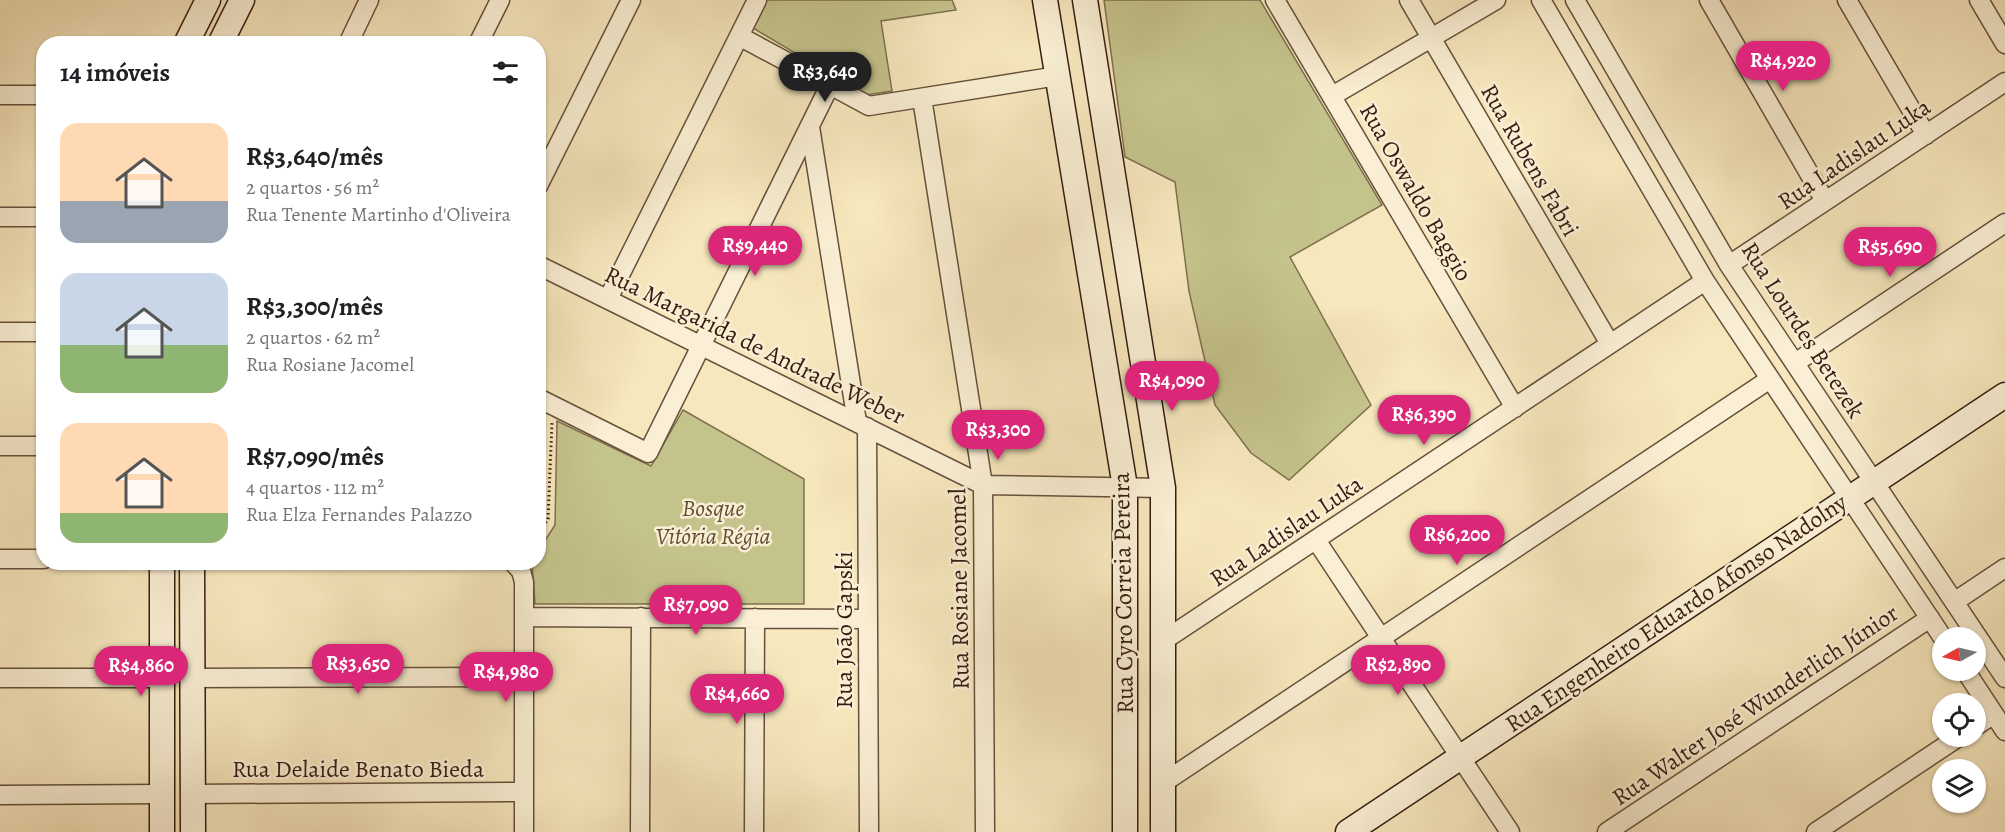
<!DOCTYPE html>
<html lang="pt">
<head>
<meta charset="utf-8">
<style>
	:root { --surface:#fff; --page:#f2f2f2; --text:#202124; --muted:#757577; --accent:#db2777 }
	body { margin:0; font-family:Alegreya,serif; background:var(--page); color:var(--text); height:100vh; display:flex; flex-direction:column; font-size:22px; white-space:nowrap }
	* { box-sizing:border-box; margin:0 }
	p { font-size:20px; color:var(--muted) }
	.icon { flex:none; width:33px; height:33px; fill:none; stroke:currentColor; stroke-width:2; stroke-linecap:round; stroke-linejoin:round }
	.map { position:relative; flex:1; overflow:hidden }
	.side { position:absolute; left:36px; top:36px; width:510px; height:534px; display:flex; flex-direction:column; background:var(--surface); border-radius:24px; box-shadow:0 2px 4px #0004 }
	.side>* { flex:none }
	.needle { width:39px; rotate:262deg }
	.tools { position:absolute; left:1932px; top:627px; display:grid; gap:12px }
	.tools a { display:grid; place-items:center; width:54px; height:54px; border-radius:50%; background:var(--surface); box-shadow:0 2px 4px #0004; font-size:30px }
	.price { position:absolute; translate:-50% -51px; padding:0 14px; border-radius:21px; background:var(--accent); color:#fff; font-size:20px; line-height:39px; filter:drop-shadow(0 2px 3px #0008) }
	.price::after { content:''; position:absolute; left:50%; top:36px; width:18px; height:14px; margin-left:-9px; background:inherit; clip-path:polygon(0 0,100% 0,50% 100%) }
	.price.on { background:#222; color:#fff }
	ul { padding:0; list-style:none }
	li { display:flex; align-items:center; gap:18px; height:150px; padding:0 24px }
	li span { display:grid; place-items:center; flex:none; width:168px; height:120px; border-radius:18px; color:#555 }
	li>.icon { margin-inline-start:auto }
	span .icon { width:72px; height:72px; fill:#fffc; stroke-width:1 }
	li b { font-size:26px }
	h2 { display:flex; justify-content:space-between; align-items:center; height:72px; padding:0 24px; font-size:26px }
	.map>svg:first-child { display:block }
	.green { fill:#c5c38c; stroke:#7e704e; stroke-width:1.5 }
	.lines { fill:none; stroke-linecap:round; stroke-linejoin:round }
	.street-casing { stroke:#66503c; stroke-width:21 }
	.secondary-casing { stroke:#361d11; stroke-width:27 }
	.path { stroke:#361d11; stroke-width:3; stroke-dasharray:1.5 3; stroke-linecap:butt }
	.street { stroke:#faefd4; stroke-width:18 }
	.secondary { stroke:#faefd4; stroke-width:24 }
	.labels { text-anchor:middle; stroke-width:5; stroke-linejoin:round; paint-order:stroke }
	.street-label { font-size:24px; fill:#361d11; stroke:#faefd4 }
	.park-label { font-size:24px; font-style:italic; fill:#614f36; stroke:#faefd4 }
</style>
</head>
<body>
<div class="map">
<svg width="2005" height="832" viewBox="0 0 2005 832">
	<rect width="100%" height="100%" fill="#f7e7bd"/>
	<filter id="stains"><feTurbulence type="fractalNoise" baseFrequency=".00333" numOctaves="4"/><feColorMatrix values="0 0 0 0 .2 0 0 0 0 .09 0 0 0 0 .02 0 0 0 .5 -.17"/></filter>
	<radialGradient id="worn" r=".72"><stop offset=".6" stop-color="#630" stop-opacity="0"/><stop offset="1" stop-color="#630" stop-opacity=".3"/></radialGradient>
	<path class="green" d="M767 0H952L956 10 881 21 892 91 866 95 753 28Z
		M1104 0H1260L1382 205 1290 257 1371 405 1289 480 1251 453 1215 405 1189 291 1175 182 1125 157Z
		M683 410 804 479V604H535L532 563 538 562 539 550 555 525 557 421 651 466Z
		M539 413 545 417 543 515 539 522Z"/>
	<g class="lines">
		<g class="street-casing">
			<path id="street" d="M1275 0 1515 408
				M1409 0 1610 344
				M1541 0 1705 281 1943 638
				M1575 0 1729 265 2005 678
				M1709 0 1825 201
				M1847 0 1926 135
				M1979 0 2005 44
				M739 36 869 106 1058 76
				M348 44 369 0
				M478 44 500 0
				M0 95H44
				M1332 96 1496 0
				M922 98 983 485 985 832
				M810 127 857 422
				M538 186 631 0
				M0 217H44
				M538 265 983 485 1163 488
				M1729 265 2005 82
				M608 299 757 0
				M0 332H44
				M1795 363 2005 223
				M538 398 648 453 830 85
				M867 427 869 832
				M0 446H44
				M1316 540 1510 832
				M0 559H44
				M513 562 521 571 524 582V832
				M1954 602 2005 568
				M524 617 868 619
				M1163 641 1705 281
				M1965 670 2005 731
				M0 678H162
				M192 678 524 677
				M1976 726 1994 714
				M1163 783 1770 379
				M193 794 524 792
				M0 795 162 794
				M640 832 641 617
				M754 832 755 618
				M1607 832 1930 618
				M1816 832 1960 736"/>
		</g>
		<g class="secondary-casing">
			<path id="secondary" d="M1045 0 1125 487V832
				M1085 0 1163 488V832
				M186 44 208 0
				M220 44 242 0
				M162 562V832
				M192 562 193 832
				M1348 832 2005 395"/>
		</g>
		<path class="path" d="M538 534 548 519 552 422"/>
		<use href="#street" class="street"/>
		<use href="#secondary" class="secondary"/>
	</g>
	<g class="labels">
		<g class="street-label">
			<text transform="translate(1854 154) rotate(-34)" y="8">Rua Ladislau Luka</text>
			<text transform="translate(1530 160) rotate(60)" y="8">Rua Rubens Fabri</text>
			<text transform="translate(1416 192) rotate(60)" y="8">Rua Oswaldo Baggio</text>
			<text transform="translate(1803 330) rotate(57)" y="8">Rua Lourdes Betezek</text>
			<text transform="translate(755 345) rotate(26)" y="8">Rua Margarida de Andrade Weber</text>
			<text transform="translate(1286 531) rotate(-34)" y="8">Rua Ladislau Luka</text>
			<text transform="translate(959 589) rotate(-91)" y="8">Rua Rosiane Jacomel</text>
			<text transform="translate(1123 593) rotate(-91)" y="8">Rua Cyro Correia Pereira</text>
			<text transform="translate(1676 613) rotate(-34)" y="8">Rua Engenheiro Eduardo Afonso Nadolny</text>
			<text transform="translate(844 630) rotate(-90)" y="8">Rua João Gapski</text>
			<text transform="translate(1755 705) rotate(-34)" y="8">Rua Walter José Wunderlich Júnior</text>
			<text x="358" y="777">Rua Delaide Benato Bieda</text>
		</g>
		<g class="park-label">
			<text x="713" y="516">Bosque<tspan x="713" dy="28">Vitória Régia</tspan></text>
		</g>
	</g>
	<rect width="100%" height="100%" filter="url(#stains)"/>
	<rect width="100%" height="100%" fill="url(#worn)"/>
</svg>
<div class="tools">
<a><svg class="needle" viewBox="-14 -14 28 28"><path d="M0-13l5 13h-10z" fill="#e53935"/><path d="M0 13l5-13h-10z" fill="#757577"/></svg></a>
<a><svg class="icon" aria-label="locate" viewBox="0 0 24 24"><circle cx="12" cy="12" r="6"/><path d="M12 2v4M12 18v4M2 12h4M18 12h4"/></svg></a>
<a><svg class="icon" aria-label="layers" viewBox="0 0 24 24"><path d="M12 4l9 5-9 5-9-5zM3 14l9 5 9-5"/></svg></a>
</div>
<b class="price" style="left:1783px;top:92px">R$4,920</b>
<b class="price on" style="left:825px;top:103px">R$3,640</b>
<b class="price" style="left:755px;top:277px">R$9,440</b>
<b class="price" style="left:1890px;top:278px">R$5,690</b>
<b class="price" style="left:1172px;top:412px">R$4,090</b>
<b class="price" style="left:1424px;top:446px">R$6,390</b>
<b class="price" style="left:998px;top:461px">R$3,300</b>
<b class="price" style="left:1457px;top:566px">R$6,200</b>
<b class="price" style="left:696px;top:636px">R$7,090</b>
<b class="price" style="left:358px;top:695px">R$3,650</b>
<b class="price" style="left:1398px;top:696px">R$2,890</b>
<b class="price" style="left:141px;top:697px">R$4,860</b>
<b class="price" style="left:506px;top:703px">R$4,980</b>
<b class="price" style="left:737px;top:725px">R$4,660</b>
<section class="side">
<h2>14 imóveis<svg class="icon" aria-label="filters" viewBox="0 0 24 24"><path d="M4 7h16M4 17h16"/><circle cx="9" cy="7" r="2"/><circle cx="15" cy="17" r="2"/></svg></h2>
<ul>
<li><span style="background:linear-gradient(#ffd9b3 65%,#9aa5b1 0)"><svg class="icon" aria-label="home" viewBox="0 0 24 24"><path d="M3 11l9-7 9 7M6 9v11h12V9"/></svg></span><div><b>R$3,640/mês</b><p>2 quartos · 56 m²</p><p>Rua Tenente Martinho d'Oliveira</p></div></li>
<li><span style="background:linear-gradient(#c9d6e8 60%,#8fb573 0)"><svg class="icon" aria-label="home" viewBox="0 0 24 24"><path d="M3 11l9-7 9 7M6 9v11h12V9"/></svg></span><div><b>R$3,300/mês</b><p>2 quartos · 62 m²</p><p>Rua Rosiane Jacomel</p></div></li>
<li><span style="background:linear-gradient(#ffd9b3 75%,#8fb573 0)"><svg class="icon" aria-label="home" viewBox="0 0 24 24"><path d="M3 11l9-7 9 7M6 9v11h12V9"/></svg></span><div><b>R$7,090/mês</b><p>4 quartos · 112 m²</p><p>Rua Elza Fernandes Palazzo</p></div></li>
</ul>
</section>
</div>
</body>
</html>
